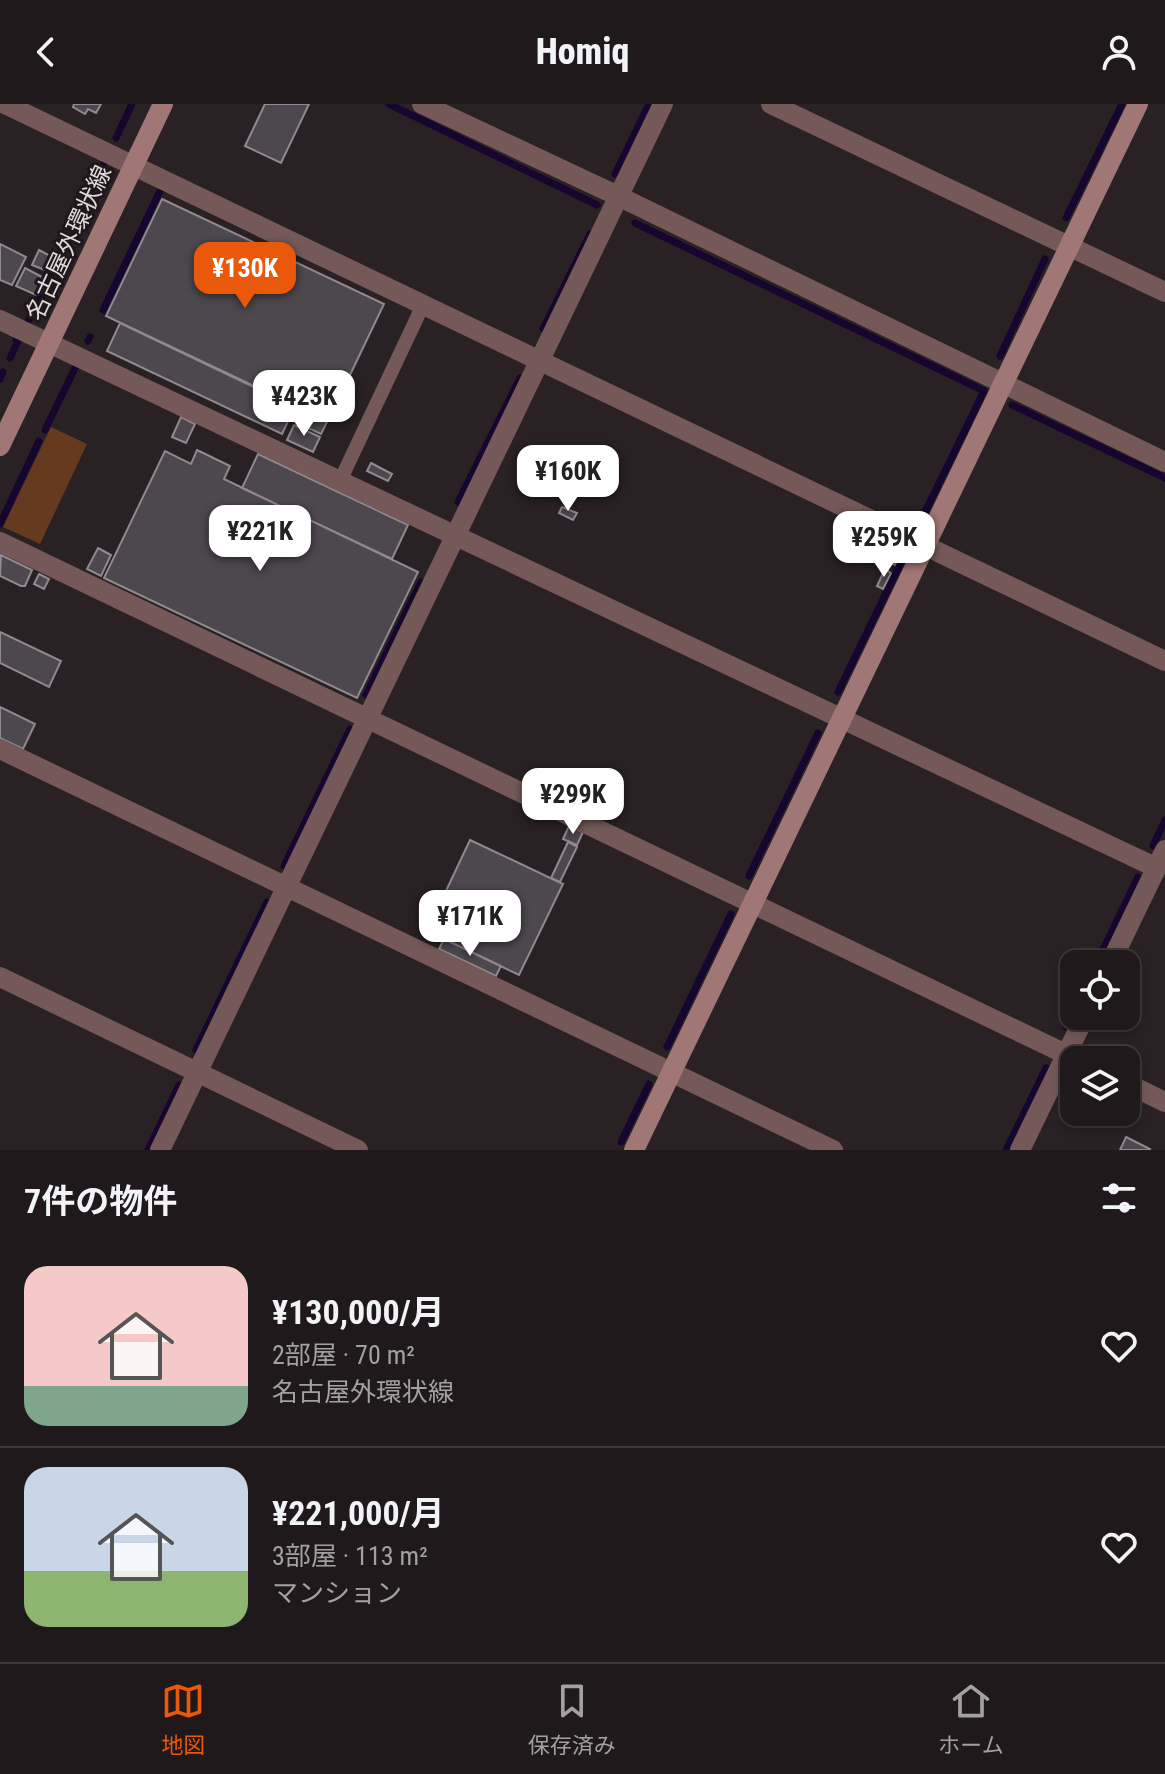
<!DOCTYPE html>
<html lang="ja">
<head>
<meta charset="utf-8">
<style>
	:root { --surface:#1f191b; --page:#272224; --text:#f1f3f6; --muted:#a1a0a3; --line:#3c383a; --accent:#ea580c }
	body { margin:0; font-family:"Roboto Condensed","Noto Sans JP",sans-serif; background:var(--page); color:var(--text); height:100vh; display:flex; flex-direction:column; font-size:30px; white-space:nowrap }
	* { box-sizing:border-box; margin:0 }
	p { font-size:26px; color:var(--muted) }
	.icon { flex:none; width:44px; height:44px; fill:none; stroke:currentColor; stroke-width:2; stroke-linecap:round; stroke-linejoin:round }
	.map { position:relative; height:1046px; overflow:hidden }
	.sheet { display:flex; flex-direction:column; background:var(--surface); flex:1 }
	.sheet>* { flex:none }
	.fabs { position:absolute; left:1060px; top:846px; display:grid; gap:16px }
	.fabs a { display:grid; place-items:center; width:80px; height:80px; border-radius:16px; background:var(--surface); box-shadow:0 4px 12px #0003,0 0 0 2px var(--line); font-size:40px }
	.price { position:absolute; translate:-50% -68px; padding:0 18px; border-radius:16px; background:#fff; color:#222; font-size:26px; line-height:52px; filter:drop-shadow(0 2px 4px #0008) }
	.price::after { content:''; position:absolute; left:50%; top:48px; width:24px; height:18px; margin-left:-12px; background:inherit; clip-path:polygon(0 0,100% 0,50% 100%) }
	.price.current { background:var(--accent); color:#fff }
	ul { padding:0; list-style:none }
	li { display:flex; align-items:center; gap:24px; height:200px; padding:0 24px }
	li+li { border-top:2px solid var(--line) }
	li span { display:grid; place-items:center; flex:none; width:224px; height:160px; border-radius:24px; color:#555 }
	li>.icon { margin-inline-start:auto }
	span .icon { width:96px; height:96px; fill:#fffc; stroke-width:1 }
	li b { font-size:34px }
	h2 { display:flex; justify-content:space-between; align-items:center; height:96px; padding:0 24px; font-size:34px }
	header { display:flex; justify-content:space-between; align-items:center; height:104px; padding:0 24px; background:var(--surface); font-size:36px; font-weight:800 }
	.menu { display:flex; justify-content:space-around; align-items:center; height:112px; border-top:2px solid var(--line); background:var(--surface); font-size:22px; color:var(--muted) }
	.menu a { display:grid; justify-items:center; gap:4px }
	.menu .current { color:var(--accent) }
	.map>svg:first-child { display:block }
	.green { fill:#653a1e }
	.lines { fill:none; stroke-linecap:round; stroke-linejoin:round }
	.stream { stroke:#15052f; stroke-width:7 }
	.building { fill:#4d474e; stroke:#908990; stroke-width:2 }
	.lane { stroke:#745958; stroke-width:14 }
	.street { stroke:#745958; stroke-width:20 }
	.secondary { stroke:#a17775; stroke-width:20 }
	.labels { text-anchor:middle; stroke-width:6; stroke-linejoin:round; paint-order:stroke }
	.street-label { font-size:24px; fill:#e0dadc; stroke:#1f171b }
</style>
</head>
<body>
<header><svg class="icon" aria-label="back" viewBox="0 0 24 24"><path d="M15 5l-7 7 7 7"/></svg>Homiq<svg class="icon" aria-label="person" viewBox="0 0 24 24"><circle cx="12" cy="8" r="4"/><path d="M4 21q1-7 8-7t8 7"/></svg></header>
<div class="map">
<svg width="1165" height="1046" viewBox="0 0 1165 1046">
	<rect width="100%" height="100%" fill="#292124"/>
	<path class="green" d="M51 323 87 340 40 440 3 423Z"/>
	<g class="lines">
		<path class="stream" d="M389 0 597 101
			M116 34 132 0
			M615 70 649 0
			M80 109 104 59
			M1066 114 1122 0
			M635 119 984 287 925 408
			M50 172 65 140
			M103 206 160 87
			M28 218 42 188
			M543 225 590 130
			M88 237 90 233
			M1000 252 1045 155
			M10 254 18 237 16 236
			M0 275 3 268
			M1012 301 1165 374
			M45 326 78 258
			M458 398 520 274
			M0 420 39 337
			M838 588 904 452
			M366 591 421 478
			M1153 742 1165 716
			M284 762 350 625
			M749 772 818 629
			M1096 860 1138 773
			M1066 923 1074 906
			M667 943 731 810
			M196 946 267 798
			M621 1038 649 980
			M148 1046 179 981
			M1006 1046 1046 964"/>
	</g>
	<path class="building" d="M74 0H101L96 9 88 5 85 10 73 3Z
		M265 0H309L281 59 245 42Z
		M162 95 384 200 328 317 106 212Z
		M0 140 26 153 12 181 0 176Z
		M39 146 54 154 47 167 32 161Z
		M25 164 44 174 36 191 16 182Z
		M120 219 327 318 321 330 289 315 282 330 107 247Z
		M181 313 195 320 186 339 172 333Z
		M294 321 320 333 313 348 287 336Z
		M197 346 230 362 224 375 418 468 357 594 104 474 165 347 191 360Z
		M258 350 408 421 392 455 242 384Z
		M371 359 392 370 388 377 367 367Z
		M562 403 577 409 573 416 559 409Z
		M98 444 111 451 101 472 87 465Z
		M893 448 899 451 895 461 889 458Z
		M1 451 32 466 25 482H21L0 472Z
		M885 465 891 469 883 485 877 482Z
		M39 470 49 475 44 485 34 480Z
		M0 528 61 557 49 583 0 559Z
		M0 603 35 620 23 645 0 634Z
		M569 722 583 728 577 741 563 735Z
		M470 736 563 780 519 871 427 827Z
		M568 738 577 743 560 778 551 774Z
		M444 835 501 862 496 872 439 845Z
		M1126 1033 1150 1045 1149 1046H1120Z"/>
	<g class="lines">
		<path class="lane" d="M340 377 423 201"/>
		<path class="street" d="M5 0 1165 557
			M422 0 618 92 1165 358
			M771 0 1165 188
			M0 216 1157 764
			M0 438 1078 956
			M0 645 833 1046
			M1110 860 1165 746
			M0 873 358 1046
			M1126 979 1165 998
			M160 1046 663 0
			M1020 1046 1085 912"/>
		<path class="secondary" d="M0 342 163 0
			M634 1046 1138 0"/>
	</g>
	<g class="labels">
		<g class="street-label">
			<text transform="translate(69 139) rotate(-65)" y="8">名古屋外環状線</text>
		</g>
	</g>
</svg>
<div class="fabs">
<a><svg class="icon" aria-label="locate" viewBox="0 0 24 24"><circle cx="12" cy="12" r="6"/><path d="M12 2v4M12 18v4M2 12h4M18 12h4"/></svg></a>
<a><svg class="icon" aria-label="layers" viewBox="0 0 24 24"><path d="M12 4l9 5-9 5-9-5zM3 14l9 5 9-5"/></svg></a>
</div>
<b class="price current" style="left:245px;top:206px">¥130K</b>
<b class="price" style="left:304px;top:334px">¥423K</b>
<b class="price" style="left:568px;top:409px">¥160K</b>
<b class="price" style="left:260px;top:469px">¥221K</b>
<b class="price" style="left:884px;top:475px">¥259K</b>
<b class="price" style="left:573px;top:732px">¥299K</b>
<b class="price" style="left:470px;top:854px">¥171K</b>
</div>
<section class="sheet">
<h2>7件の物件<svg class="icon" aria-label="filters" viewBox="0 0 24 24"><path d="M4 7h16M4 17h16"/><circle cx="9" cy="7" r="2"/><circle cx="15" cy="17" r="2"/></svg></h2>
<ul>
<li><span style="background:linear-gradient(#f6c9c9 75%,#7fa58c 0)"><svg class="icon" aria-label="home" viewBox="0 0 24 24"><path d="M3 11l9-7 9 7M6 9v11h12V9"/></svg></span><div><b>¥130,000/月</b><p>2部屋 · 70 m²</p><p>名古屋外環状線</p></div><svg class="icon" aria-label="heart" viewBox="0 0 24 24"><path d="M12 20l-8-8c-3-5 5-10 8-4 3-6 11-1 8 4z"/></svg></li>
<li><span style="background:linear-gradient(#c9d6e8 65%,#8fb573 0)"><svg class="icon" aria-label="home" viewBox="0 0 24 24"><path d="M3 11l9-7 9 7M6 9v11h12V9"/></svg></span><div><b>¥221,000/月</b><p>3部屋 · 113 m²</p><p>マンション</p></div><svg class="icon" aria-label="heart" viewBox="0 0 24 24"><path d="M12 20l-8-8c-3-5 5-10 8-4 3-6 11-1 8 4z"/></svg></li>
</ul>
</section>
<nav class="menu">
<a class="current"><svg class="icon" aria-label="map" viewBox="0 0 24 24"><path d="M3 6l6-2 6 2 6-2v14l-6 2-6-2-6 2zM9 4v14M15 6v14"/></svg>地図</a>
<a><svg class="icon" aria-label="saved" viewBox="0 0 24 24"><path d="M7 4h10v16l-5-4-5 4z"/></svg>保存済み</a>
<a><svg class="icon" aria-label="home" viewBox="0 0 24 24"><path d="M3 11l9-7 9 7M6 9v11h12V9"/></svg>ホーム</a>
</nav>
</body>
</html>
